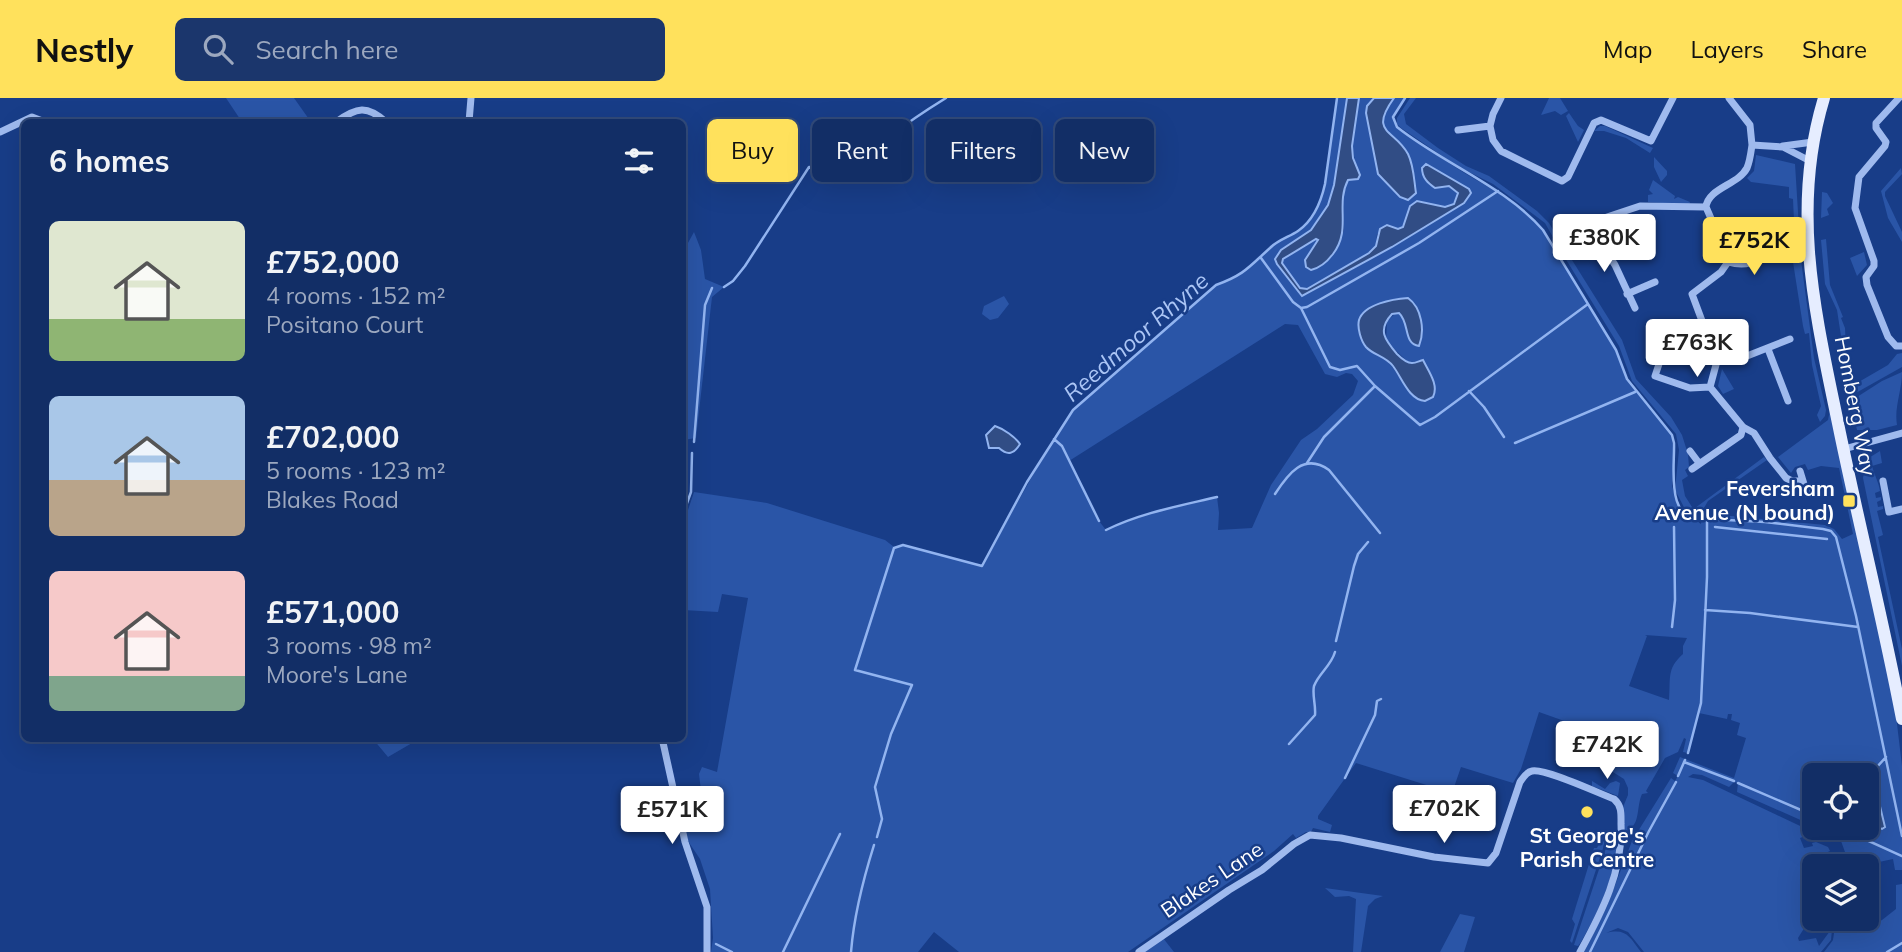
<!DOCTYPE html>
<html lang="en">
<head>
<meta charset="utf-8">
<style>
	:root { --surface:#122e66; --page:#1b366c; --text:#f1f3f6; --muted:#9ca8bf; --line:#314a7a; --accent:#ffe15c }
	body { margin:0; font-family:Mulish,sans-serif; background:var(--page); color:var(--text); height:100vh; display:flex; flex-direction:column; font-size:26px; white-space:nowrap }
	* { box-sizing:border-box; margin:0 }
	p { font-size:23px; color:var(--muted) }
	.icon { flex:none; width:38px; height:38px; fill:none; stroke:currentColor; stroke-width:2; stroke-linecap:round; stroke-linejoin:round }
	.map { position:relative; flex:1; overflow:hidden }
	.side { position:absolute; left:21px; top:21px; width:665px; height:623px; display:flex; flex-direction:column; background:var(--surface); border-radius:10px; box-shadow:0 7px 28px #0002,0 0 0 2px var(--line) }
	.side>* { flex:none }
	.top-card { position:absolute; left:707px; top:21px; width:665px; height:63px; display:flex; gap:14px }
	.fabs { position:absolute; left:1802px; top:665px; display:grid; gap:14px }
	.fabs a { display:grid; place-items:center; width:77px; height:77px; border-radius:10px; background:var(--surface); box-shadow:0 7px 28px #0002,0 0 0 2px var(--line); font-size:35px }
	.price { position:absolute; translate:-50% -60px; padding:0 16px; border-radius:7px; background:#fff; color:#222; font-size:23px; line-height:46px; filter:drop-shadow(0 2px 4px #0008) }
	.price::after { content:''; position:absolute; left:50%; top:42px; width:21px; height:16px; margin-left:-10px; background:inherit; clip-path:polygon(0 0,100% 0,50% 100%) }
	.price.on { background:var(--accent); color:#111 }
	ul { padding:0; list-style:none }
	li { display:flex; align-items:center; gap:21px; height:175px; padding:0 28px }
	li span { display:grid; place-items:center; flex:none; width:196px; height:140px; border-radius:10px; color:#555 }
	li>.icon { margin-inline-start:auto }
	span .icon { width:84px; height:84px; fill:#fffc; stroke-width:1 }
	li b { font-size:30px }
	h2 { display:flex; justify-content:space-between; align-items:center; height:84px; padding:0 28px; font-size:30px }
	.pill { padding:0 24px; border-radius:10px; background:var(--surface); box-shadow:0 7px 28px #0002,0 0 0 2px var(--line); font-size:24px; line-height:63px }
	.pill.on { background:var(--accent); color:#111 }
	header { display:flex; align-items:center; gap:42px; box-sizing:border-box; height:98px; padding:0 35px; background:var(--accent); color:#111 }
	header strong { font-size:33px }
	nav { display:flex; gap:38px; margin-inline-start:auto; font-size:24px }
	.search { width:490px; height:63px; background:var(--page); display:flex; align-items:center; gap:18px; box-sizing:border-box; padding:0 24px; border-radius:10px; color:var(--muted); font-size:26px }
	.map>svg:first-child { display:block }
	.green { fill:#2a55a7; fill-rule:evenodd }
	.water { fill:#314d85; stroke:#92b4f0; stroke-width:2 }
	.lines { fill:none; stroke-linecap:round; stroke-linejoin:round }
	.stream { stroke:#92b4f0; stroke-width:2.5 }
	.minor { stroke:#9fbaee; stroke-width:7 }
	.primary { stroke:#e6edff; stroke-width:12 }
	.poi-dot { fill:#ffe15c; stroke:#183d88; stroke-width:2.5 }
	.labels { text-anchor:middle; stroke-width:5; stroke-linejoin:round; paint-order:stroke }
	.street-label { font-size:21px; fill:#fff; stroke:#183d88 }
	.poi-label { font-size:21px; font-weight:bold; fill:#fff; stroke:#183d88; text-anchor:end }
	.water-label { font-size:23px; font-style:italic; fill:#abc5f5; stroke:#183d88 }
</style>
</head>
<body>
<header>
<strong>Nestly</strong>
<div class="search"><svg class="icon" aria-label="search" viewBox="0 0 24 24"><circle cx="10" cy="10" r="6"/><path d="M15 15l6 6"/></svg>Search here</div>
<nav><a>Map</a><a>Layers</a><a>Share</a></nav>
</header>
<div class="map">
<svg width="1902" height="854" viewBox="0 0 1902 854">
	<rect width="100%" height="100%" fill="#183d88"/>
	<path class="green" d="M226 0H294L311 24H242Z
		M1337 0H1347C1341 37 1341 90 1320 121 1308 138 1291 149 1275 161L1306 197 1392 149 1464 105 1471 95 1429 67 1441 90 1449 88 1459 95 1451 109 1434 108 1424 104 1410 108 1403 129 1377 136 1376 148 1369 155 1307 191 1304 192 1300 190 1282 165 1283 161 1316 141 1318 142 1306 169 1311 172 1317 171 1344 133 1343 95 1347 82 1355 81 1359 73C1348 50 1353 25 1359 0H1374L1367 8 1366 15 1378 76 1404 102 1416 95C1414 83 1414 68 1408 56 1395 30 1368 36 1394 0H1405L1393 19 1397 29C1416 43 1435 56 1455 69 1486 89 1519 103 1543 132L1616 252 1627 281 1672 337 1674 364 1672 388 1681 415 1684 414 1701 426 1702 416 1698 418 1686 413 1675 392 1679 352 1676 336 1632 283 1619 248 1562 155 1567 154 1622 242 1636 281 1671 319 1682 337 1688 356 1689 369 1685 372 1688 378 1682 382 1685 398 1692 409 1695 410 1764 359 1767 362 1708 403 1701 415 1825 427 1834 431 1842 441 1853 436 1839 370 1821 368 1808 372 1805 366 1795 369 1791 375 1778 359 1828 322 1830 312 1895 609 1902 668V772H1895L1893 761 1879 764 1878 761H1872L1871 756 1867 755 1852 759 1850 755 1845 754 1841 743 1833 737 1836 732 1832 730H1867V725L1882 731 1885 729 1879 704 1867 701V677H1815L1814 728 1737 694 1738 685 1734 684 1729 689 1702 677 1693 676 1688 679 1703 682 1815 735V737L1809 740 1808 737 1800 740 1804 750 1813 748 1812 745 1816 744 1828 749 1830 753 1805 764 1811 783 1803 785V789H1811L1809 815 1813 816 1798 840 1799 843 1816 840 1819 848 1830 833 1833 821 1831 842 1821 854H1644L1628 834 1618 830 1606 835C1626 830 1629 838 1641 854H1584L1607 808 1632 743 1671 680 1675 683 1678 678 1673 675 1680 659 1734 680 1746 640 1737 637 1740 625 1731 622 1732 616H1728L1727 621 1699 615 1688 655 1683 654 1686 641 1684 640 1678 654 1665 660 1646 693 1648 695 1642 696C1636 709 1641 726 1627 733L1624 731 1623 709 1628 697V690L1624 681 1584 656 1598 635 1539 614 1521 671 1513 685 1461 669 1452 695 1356 665 1318 718V721L1332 727 1330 734 1313 730 1311 734H1306L1296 740 1293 736 1274 753 1128 854H959L934 834 918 854H711L713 840 710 791 700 761 688 743 683 722 704 718 699 676 702 669 717 674 748 500 722 496 718 514 683 512V427L694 394 767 405 885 442 894 449 903 447 982 468 1052 343 1073 312 1216 187C1244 177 1249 169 1270 150 1278 142 1289 139 1298 133 1314 122 1321 104 1325 86ZM1404 200 1418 210 1422 229 1407 226 1402 216 1396 215 1387 223 1386 243 1408 264 1423 263 1431 276 1408 292 1389 264 1372 253 1374 208ZM1285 226 1298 227 1325 276 1337 279 1346 275 1352 276 1358 283 1353 297 1317 331 1301 342 1271 387 1252 430 1218 432 1219 415 1217 399C1179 408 1140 415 1106 432L1099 423 1069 363ZM1645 537 1687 540 1683 548V556C1666 571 1671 581 1669 602L1629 588 1647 538Z
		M1410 0H1416L1404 16 1406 26 1438 50 1466 68 1489 78 1537 113 1549 125 1562 147 1559 150 1545 125 1493 86 1457 68 1401 30 1397 26V20Z
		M1549 0H1560L1568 13 1561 17 1555 13 1541 17Z
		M1569 15 1578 28 1584 32 1578 44 1566 18Z
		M1600 28H1605L1653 50 1650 55 1626 40 1604 33H1594Z
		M1756 57 1795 66 1801 162 1814 260 1826 312 1825 318 1820 324 1817 317 1821 308 1812 267 1809 235 1805 236 1803 228 1793 164 1795 146 1793 101 1789 100V89L1751 84 1747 80 1754 73Z
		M1654 59 1667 73V77L1661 84 1654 69Z
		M1901 70 1902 76 1885 94V98L1902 134V144L1888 120 1881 93Z
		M1653 82 1675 98 1674 101 1678 99 1690 104 1689 107 1648 104V97L1653 96 1649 92Z
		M1822 94 1827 95 1833 105 1827 111 1829 117 1821 120Z
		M694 134 701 152 705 181 724 189 712 199 696 340 683 342V154Z
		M1826 141 1830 187 1843 219 1841 220 1845 230 1846 251H1843L1837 212 1825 186 1821 142Z
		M1864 154 1867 167 1857 178 1850 160Z
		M1004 198 1009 206 998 220 990 222 982 216 984 208Z
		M1902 255V269L1854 296 1850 289 1888 267 1897 256Z
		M1722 271 1734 291 1723 296 1718 288Z
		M1902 274C1902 293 1894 309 1897 327L1877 332H1857L1850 301 1857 299 1882 283Z
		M1880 353 1882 365 1872 368C1874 376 1879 385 1880 393L1875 395 1876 400 1881 399V402L1877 404 1878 409 1883 408V411L1877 413 1883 437 1878 439 1902 551V568L1863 380 1867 361Z
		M373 641H415L412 645 388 659Z
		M1592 683 1605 691 1610 685 1616 683 1620 685 1618 698 1592 688Z
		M1605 733 1608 735 1572 845 1570 843 1575 826 1572 821 1594 750H1597Z
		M1610 738 1617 744C1614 781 1599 813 1581 844L1578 848 1574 847Z
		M1902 786V854H1824L1833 842 1836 821H1844L1843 825 1864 832 1882 822 1896 811V787Z
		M1325 790 1383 798 1375 801 1368 808 1361 854H1353L1356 801 1349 798 1335 799Z
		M1460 816 1475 819 1464 854H1440Z
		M1163 840 1174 854H1143Z"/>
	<path class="water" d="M1347 0H1359L1352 48 1353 60 1360 77 1358 81 1348 82C1335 107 1352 131 1333 156 1327 164 1320 170 1311 172L1306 169 1305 162 1318 142 1316 141 1283 161 1282 165 1300 190 1307 191 1369 155 1376 148 1380 131 1387 127 1398 131 1403 129 1410 108 1417 103 1445 109 1454 106 1458 95 1449 88 1435 90C1428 85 1422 80 1422 70L1426 66 1469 91 1471 95 1464 105 1392 149 1302 198 1277 166 1275 161 1281 152 1311 132 1328 107 1334 87Z
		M1374 0H1394C1368 36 1395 31 1408 56 1414 68 1414 83 1416 95L1408 102 1400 99 1378 76 1366 15 1367 8Z
		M1408 200C1422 210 1425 233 1419 248 1403 246 1410 225 1399 215L1392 216C1377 232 1385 242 1397 256 1401 260 1406 265 1412 265 1416 265 1419 263 1423 262 1429 274 1439 287 1433 299L1425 303C1409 302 1402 280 1393 268 1385 258 1373 257 1366 249 1361 243 1357 230 1359 222 1364 206 1393 201 1408 200Z
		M995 328C1004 331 1015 339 1020 346 1014 356 1008 358 999 350H989L986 337Z
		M1867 701 1879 704 1885 729 1882 731 1867 725Z"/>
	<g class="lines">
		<path class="stream" d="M1405 0 1393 19 1397 29C1442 65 1506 89 1543 132L1616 252 1627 281 1672 337 1674 345C1675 371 1664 425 1707 422V479L1701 605 1688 655
			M1261 160 1293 204 1301 210 1307 209 1419 145 1498 93
			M724 189 733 183 745 168 809 69 843 84C872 49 907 24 946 0
			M1301 210 1330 269 1340 272 1357 268 1375 288 1420 327 1435 319 1588 206
			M1469 293 1484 309 1504 339
			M1054 341 1062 348 1099 423
			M694 344 705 207 712 190
			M1515 345 1635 294
			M1307 365 1324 339 1375 288
			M1275 396C1288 376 1304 354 1329 372L1380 435
			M682 419 691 394 692 355
			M1708 421 1765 424 1823 431 1831 433 1836 439 1856 518 1902 738
			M1715 429 1827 441
			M1106 432C1140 415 1179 408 1217 399
			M1705 512 1750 515 1858 529
			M1672 529 1675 502 1674 429
			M1336 543 1354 468 1358 456 1368 444
			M1289 646 1315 617C1316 607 1312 597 1314 588 1319 575 1331 568 1335 554
			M1684 664 1734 683
			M1678 678 1685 662
			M1345 680 1375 617 1377 603 1381 601
			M1867 680 1886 659
			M1738 685 1815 718
			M1840 730 1902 758
			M877 739 882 721 875 689 891 636 912 587 855 572 894 450 903 447 982 468 1027 384 1073 312 1216 187C1244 177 1249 169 1270 150 1278 142 1289 139 1298 133 1314 122 1321 104 1325 86L1337 0
			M716 846 732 854
			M783 854 840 736
			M851 854C854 817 863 782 874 747
			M1590 854 1649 733 1676 684
			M1887 854 1902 845"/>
		<path class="minor" d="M1729 0 1750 27 1752 47 1783 49 1810 63
			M1899 0 1876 25V30L1886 44 1885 48 1859 79 1855 110 1874 163V168L1866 179 1867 187 1888 239 1896 248H1902
			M336 24C357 9 367 7 386 24
			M469 24 471 0
			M1490 28 1493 16 1501 0
			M1458 32 1490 28 1493 42 1501 53 1562 83 1568 79 1594 25 1601 22 1651 43 1673 0
			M0 34 32 19 45 24
			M1752 47C1751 54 1750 63 1747 70 1738 87 1708 90 1706 109L1726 155 1728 164 1721 174 1692 196 1717 263 1710 289 1743 329 1754 335 1770 360 1786 380 1792 383H1803
			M1783 48 1813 44
			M1761 123 1771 148 1770 153
			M1591 130 1615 167 1635 210
			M1582 137 1604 120 1640 108 1706 109
			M1728 164C1745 169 1757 165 1770 153L1781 152
			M1627 196 1655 184
			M1768 251 1788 303
			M1660 263 1655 278 1690 290 1710 289
			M1717 263 1747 258 1790 241
			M1844 351 1902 335
			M1690 353 1699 365
			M1692 371 1741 337 1743 329
			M1800 373 1807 396
			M1883 383 1889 414 1902 411
			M662 640 685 744 707 809V854
			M1139 854 1229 792 1262 772 1294 746 1310 737 1341 740 1434 759 1488 765 1496 755 1520 684C1523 680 1526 674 1532 673 1545 670 1598 695 1614 701 1622 708 1621 716 1621 726 1623 773 1602 814 1580 854"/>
		<path class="primary" d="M1824 0C1789 115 1817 222 1840 335 1860 431 1884 526 1902 621"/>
	</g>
	<g class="poi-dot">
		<rect x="1842" y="396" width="14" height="14" rx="3.5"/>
		<circle cx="1587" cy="714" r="7"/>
	</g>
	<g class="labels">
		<g class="street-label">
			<text transform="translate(1855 308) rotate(79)" y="7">Homberg Way</text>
			<text transform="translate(1212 782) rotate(-34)" y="7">Blakes Lane</text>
		</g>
		<g class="poi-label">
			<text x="1835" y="398">Feversham<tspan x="1835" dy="24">Avenue (N bound)</tspan></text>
			<text x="1587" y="745" text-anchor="middle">St George's<tspan x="1587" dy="24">Parish Centre</tspan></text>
		</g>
		<g class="water-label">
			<text transform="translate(1136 239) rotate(-41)" y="8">Reedmoor Rhyne</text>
		</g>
	</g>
</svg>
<div class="fabs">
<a><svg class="icon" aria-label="locate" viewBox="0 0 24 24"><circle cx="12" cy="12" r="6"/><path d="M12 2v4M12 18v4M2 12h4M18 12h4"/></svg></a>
<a><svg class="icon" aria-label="layers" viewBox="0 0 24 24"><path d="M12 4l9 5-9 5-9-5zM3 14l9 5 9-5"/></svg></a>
</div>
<b class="price" style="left:1604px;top:176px">£380K</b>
<b class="price on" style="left:1754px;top:179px">£752K</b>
<b class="price" style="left:1697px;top:281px">£763K</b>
<b class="price" style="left:1607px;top:683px">£742K</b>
<b class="price" style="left:1444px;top:747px">£702K</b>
<b class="price" style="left:672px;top:748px">£571K</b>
<div class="top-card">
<a class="pill on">Buy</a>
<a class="pill">Rent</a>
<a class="pill">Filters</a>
<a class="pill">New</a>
</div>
<section class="side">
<h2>6 homes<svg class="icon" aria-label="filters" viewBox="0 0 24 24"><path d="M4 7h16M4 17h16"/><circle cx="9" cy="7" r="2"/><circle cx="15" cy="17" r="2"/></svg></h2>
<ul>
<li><span style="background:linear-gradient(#dfe7d0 70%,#8fb573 0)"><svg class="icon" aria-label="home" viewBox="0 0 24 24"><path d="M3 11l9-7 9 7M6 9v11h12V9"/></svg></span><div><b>£752,000</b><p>4 rooms · 152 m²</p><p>Positano Court</p></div></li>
<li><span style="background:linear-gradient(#a9c7e8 60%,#b9a48a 0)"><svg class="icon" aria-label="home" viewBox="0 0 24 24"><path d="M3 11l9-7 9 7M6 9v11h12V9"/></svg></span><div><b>£702,000</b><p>5 rooms · 123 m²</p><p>Blakes Road</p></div></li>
<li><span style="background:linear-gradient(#f6c9c9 75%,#7fa58c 0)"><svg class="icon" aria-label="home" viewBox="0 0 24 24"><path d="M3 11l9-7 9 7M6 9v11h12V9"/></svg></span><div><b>£571,000</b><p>3 rooms · 98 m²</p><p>Moore's Lane</p></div></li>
</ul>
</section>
</div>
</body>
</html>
